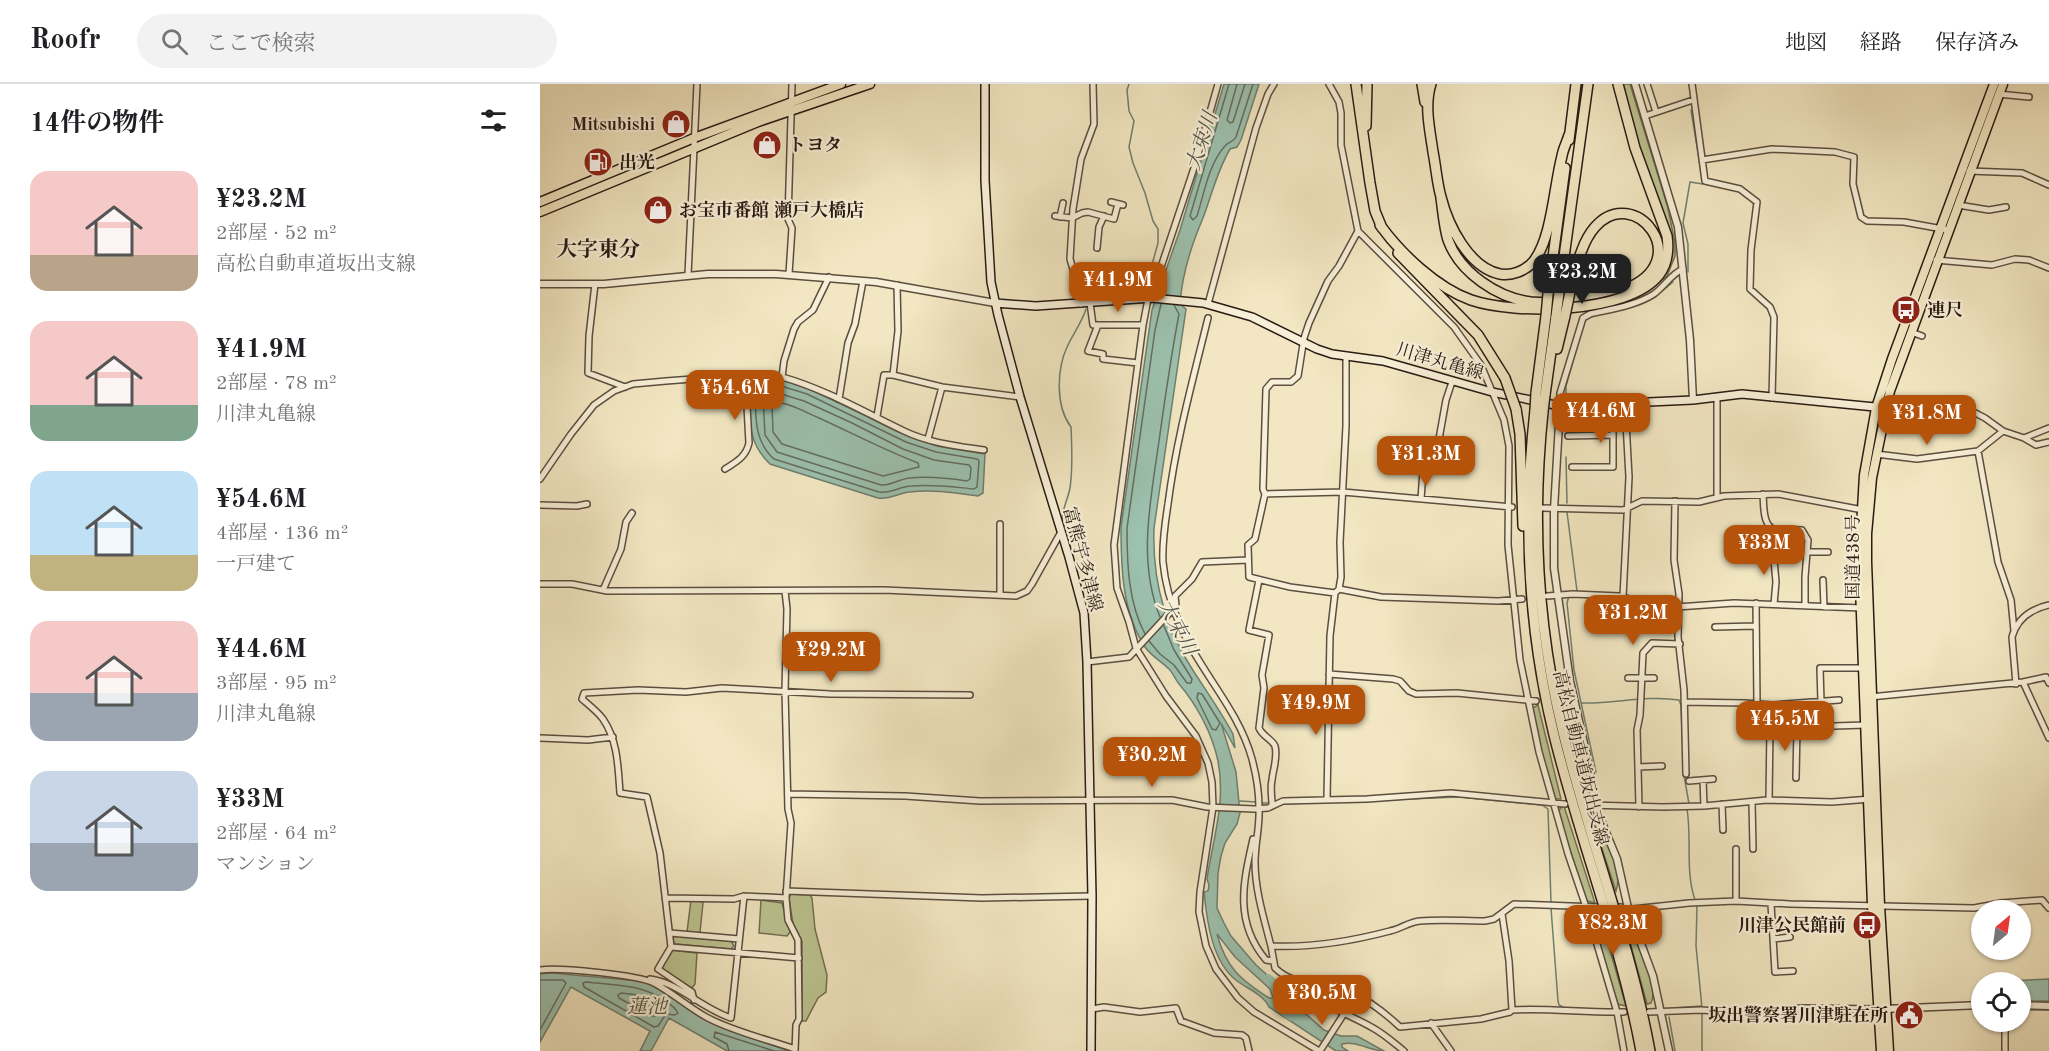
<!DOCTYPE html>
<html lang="ja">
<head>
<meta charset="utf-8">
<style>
	:root { --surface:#fff; --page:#f2f2f2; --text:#202124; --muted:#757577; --line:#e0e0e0; --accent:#b45309 }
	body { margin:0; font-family:"Old Standard TT","Noto Serif JP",serif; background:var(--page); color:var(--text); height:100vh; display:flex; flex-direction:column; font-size:22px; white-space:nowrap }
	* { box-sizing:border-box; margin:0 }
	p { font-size:20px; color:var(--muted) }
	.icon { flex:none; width:33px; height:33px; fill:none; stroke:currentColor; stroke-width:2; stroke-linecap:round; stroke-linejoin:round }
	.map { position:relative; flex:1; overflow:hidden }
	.details { display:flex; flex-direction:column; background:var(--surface); width:540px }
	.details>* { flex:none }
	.needle { width:39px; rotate:29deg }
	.tools { position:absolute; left:1431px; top:816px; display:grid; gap:12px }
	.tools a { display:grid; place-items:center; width:60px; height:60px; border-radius:50%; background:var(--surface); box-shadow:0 2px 4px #0004; font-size:30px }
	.price { position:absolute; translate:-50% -51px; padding:0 14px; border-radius:12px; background:var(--accent); color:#fff; font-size:20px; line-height:39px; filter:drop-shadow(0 2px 3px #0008) }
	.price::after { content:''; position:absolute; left:50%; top:36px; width:18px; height:14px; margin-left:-9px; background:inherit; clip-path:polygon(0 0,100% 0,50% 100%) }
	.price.current { background:#222; color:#fff }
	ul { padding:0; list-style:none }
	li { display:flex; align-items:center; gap:18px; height:150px; padding:0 30px }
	li span { display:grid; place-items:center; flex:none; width:168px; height:120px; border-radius:18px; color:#555 }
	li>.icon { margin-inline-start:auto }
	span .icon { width:72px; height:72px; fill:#fffc; stroke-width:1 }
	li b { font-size:26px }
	h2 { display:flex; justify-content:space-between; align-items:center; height:72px; padding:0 30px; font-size:26px }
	header { display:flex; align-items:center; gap:36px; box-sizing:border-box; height:84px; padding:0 30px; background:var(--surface); border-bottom:2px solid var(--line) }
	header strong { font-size:28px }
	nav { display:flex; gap:33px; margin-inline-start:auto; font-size:21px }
	.search { width:420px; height:54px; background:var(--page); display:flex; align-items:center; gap:15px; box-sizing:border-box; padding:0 21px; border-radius:33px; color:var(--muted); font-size:22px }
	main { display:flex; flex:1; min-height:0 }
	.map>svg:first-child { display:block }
	.green { fill:#bcc592; stroke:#737053; stroke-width:1.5 }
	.water { fill:#9cc1ae; stroke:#6e7f70; stroke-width:1.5; fill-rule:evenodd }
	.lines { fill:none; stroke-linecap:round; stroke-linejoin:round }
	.shore { stroke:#636e61; stroke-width:1.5 }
	.stream { stroke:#6e7f70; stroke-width:1.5 }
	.river { stroke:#9cc1ae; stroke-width:10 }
	.minor-casing { stroke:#5c4e40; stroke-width:8 }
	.tertiary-casing { stroke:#5c4e40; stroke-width:9 }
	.secondary-casing { stroke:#2a1b14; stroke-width:10 }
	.trunk-casing { stroke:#2a1b14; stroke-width:11 }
	.motorway-casing { stroke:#2a1b14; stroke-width:12 }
	.minor { stroke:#f7efd7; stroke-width:5 }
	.tertiary { stroke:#f7efd7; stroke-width:6 }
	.secondary { stroke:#f7efd7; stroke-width:7 }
	.trunk { stroke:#f2e7c2; stroke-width:8 }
	.motorway { stroke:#f2e7c2; stroke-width:9 }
	.motorway-bridge-casing { stroke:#2a1b14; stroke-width:12; stroke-linecap:butt }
	.motorway-bridge { stroke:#f2e7c2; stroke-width:9 }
	.labels { text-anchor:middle; stroke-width:4.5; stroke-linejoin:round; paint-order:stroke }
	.poi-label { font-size:18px; font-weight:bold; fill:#2a1b14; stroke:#f7efd7; text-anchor:start }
	.street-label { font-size:18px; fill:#2a1b14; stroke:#f7efd7 }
	.water-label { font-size:20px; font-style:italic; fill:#52554a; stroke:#f7efd7 }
	.quarter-label { font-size:21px; font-weight:bold; fill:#2a1b14; stroke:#f7efd7 }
</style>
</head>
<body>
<header>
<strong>Roofr</strong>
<div class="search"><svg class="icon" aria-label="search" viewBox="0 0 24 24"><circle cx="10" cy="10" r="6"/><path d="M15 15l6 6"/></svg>ここで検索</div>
<nav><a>地図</a><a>経路</a><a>保存済み</a></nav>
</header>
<main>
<section class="details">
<h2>14件の物件<svg class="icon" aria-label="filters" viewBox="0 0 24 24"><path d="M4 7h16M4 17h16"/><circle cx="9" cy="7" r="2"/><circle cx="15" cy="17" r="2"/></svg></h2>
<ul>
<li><span style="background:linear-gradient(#f6c9c9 70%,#b9a48a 0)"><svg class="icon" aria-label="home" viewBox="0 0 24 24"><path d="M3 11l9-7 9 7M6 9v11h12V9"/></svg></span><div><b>¥23.2M</b><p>2部屋 · 52 m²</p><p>高松自動車道坂出支線</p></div></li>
<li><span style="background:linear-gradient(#f6c9c9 70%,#7fa58c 0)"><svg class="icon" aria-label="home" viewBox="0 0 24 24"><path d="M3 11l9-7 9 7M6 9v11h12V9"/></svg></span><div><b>¥41.9M</b><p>2部屋 · 78 m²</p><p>川津丸亀線</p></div></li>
<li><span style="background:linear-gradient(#bfe0f5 70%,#c2b280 0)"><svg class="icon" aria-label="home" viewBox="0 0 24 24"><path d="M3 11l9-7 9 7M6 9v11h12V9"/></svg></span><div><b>¥54.6M</b><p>4部屋 · 136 m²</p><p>一戸建て</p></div></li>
<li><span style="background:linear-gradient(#f6c9c9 60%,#9aa5b1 0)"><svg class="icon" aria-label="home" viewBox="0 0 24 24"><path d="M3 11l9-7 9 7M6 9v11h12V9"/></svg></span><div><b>¥44.6M</b><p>3部屋 · 95 m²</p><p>川津丸亀線</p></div></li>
<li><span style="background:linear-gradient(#c9d6e8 60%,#9aa5b1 0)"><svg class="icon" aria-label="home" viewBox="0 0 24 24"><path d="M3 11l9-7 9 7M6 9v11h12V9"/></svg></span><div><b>¥33M</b><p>2部屋 · 64 m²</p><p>マンション</p></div></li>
</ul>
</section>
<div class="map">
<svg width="1509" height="967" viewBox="0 0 1509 967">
	<rect width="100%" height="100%" fill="#f2e7c2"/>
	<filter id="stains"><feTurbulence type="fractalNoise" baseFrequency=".00333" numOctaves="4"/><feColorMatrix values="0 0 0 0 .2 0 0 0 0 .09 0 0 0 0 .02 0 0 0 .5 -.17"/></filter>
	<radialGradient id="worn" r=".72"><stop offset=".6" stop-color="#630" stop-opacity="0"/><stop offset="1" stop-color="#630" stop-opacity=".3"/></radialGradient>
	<path class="green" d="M1081 0H1090L1128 124 1135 159V172L1127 192 1103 209 1130 170Z
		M998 621 1021 715H1015L1012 709 991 625Z
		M1022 722H1024L1055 819 1047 817 1045 813 1018 728Z
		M1054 741C1069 755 1083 787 1076 807Z
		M251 810 270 811 272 814 275 845 287 891 286 908 278 914 266 937H262V857L253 840 249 814Z
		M151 816 161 817 163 819 160 848 158 850 147 848Z
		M221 816 242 819 250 848 247 852 219 849Z
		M1059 828 1086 922 1077 920 1076 917 1052 832 1055 829Z
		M1082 829 1087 831C1095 849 1120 902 1111 919L1107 920Z
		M136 851 191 857 194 862 191 865 135 860 132 855Z
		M131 866 157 869 155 900 152 904 122 887 121 884Z"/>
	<path class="water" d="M684 0H719L701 56 697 63 690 65C677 87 672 110 663 134 651 162 642 189 640 220L646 225 614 444C612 496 625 544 654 588 667 608 681 628 693 650L695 664 681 639 696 688 700 729 697 740 685 759 681 772 678 789 677 824 684 839 691 852 716 881 735 898 742 913 750 920 766 930 784 946 801 952H817L844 967C829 967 817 956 802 960V963L808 967H796L729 923C724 911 708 905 697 897 672 878 667 838 664 808L668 807 669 801 667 795C673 754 686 719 678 677 672 649 657 621 639 600 635 595 633 589 629 585 621 577 611 572 605 563 582 528 581 483 581 443L612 226 640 146ZM677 850 695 873 730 905 733 914H729C701 896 686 884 677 850Z
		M239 295 269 305 368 352 397 362 445 370 443 409 438 412C416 409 393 405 370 408 358 409 350 416 338 414L230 380C206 357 210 334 209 304L215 297Z
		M11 889 101 897 115 903 174 940 249 967H187L129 934 111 967H100L110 947 31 903 0 958V890Z
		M1509 895V917H1481L1480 898H1443Z"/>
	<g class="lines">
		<path class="shore" d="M689 0 650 132 653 136 657 132C664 110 669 79 685 62 689 57 693 59 696 53L713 0
			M697 0 687 36 690 39 693 38 705 0
			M238 301 267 310 366 358 396 368 437 375 439 377 437 403 434 405C413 403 393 400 372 402 360 402 351 410 339 408L234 375C213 356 216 331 215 305L218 303Z
			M238 309 264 317 312 339 363 365 394 376 429 381 431 384 430 395 427 397C408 394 388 392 369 394 359 395 351 402 341 401L237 368 225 351 223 313 225 310Z
			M235 318C250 319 265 328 279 334 312 349 344 366 378 379L379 383 343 392 242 360 233 348 232 321Z
			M620 533C597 477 611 415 619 357 625 314 631 272 639 230L634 221
			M605 550C588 518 587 479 587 444L615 246 621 220
			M609 557 620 570 634 581 647 599H651L652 595 634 566 624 542
			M658 609 662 610 680 639 676 646 672 645 657 614Z
			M0 896H23L26 899 0 946
			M46 898C73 901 101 900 124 916 130 920 135 923 138 929L135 931 126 930 118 942 114 943 44 903 43 899Z
			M81 909 99 911 119 921 120 925 115 932H111L79 914 78 911Z
			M189 967 187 960 174 953 175 948 234 967"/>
		<path class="stream" d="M1148 188V160L1143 139 1150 98 1163 100 1151 26
			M545 214 563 201H603L608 195 618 159V145L613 137 605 109 593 79 589 63 594 37 589 27 587 6 589 0
			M1044 238C1053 228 1084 226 1097 221 1111 216 1122 208 1133 198
			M1026 315V302L1041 249
			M1026 373 1027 419
			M1027 428 1037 507 1030 508
			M522 437C522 425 528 415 530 404 533 384 532 363 531 343 515 322 517 285 527 263 533 250 542 238 546 225
			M1029 512 1027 519 1034 586 1056 688
			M1042 619C1074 620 1107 611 1139 616L1141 621 1143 672
			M1144 691 1149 720
			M700 717 716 718
			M721 719H729
			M744 720 919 713 1002 721 1008 725 1011 818
			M1147 725C1152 755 1145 787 1155 816
			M1157 821 1156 862 1162 924
			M1011 824 1018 917 1019 921 1025 924
			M1134 924 1161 922
			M1042 925H1068
			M1415 925H1442
			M1480 926H1509
			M1379 927 1405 925
			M1162 929V967
			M1129 933 1135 967"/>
		<path class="river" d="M728 895 752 916 747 929 752 932"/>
		<g class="minor-casing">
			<path id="minor" d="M678 0 654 84 613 207 608 215 603 241 574 461 577 504 589 538 596 564 626 612 656 652 668 679 672 698 673 723 660 808 659 828 666 862 676 885 698 914 714 928 779 967
				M789 0 799 18 801 29V61L818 147 914 243 941 281 964 336 969 362 968 461 980 576 999 668 1028 770 1046 823 1077 928 1084 967
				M1107 0 1116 28
				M1152 0 1165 97 1200 105 1217 118 1211 166 1210 205 1230 223 1234 233 1232 314
				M1458 10 1489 13
				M1105 32 1153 16
				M1162 76 1232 65 1295 68 1314 73 1313 100 1321 133 1327 137 1364 138 1408 146
				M1429 87 1482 89 1509 101
				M571 118 583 121
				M1418 121 1449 126 1466 123
				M515 132 532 134 542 129 548 128 574 135 578 120
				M520 133 523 119
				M557 164 559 143 564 132
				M1396 176 1452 181 1475 175 1489 176 1509 184
				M249 190 252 144 248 135 252 0
				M148 191 157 0
				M55 200 49 252 48 289 85 303
				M357 201 358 247 353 291 402 303 480 313
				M550 219 553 241H603
				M541 220 539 205 530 175 533 125 541 75 554 40 553 0
				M668 220 716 44 728 10 734 0
				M668 234C653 295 636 357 628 420 625 439 622 459 623 478 625 500 631 520 639 539 659 587 698 624 712 675 716 690 719 707 719 724 720 742 715 760 715 778 715 806 724 835 731 862 770 864 812 857 850 847 861 845 868 838 880 837 901 835 924 837 945 837L954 835 974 820 1057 823
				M558 241 548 267 563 270V275L598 279
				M1371 248 1382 252
				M242 293C285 305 324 328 364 347 389 359 417 362 444 366
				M1177 314V414
				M299 315 308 259 315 240 323 197
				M1020 322V309L1043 234 1050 230C1072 225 1095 222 1114 210 1125 202 1131 190 1143 185
				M1345 324 1370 325 1384 319H1406L1422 322 1445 334 1463 347 1484 354 1496 361 1509 358
				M337 332 344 291H353
				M1028 352 1073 351
				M1484 354 1509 344
				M388 355 402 303
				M1438 367 1458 478 1471 516 1474 547
				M1336 370 1377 375 1438 367 1463 347
				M1032 383H1073V320
				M185 385C196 378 206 373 209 359L206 304 210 294
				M0 395 31 350 54 321 74 307 93 300 126 297 166 294 242 293 244 277 254 245 258 238 273 226 289 193
				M725 410 803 408 972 423
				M1223 410C1224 421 1222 443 1236 446 1244 447 1253 445 1262 446L1268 456 1265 493V521
				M881 415 883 387 899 355 906 316 912 298
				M1135 417 1134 476 1139 510 1138 553 1144 606 1146 690
				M0 421 37 422 47 420
				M1002 424 1083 426 1102 417 1159 418 1184 412 1238 410 1323 426
				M460 440V511
				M1233 465 1236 498 1234 520
				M1267 468H1288
				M719 496 709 546 729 551 722 591 724 604 719 644C722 652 732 655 735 662 738 674 733 685 732 696 730 704 732 713 732 720
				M1283 496 1284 523
				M0 500H32L67 507 344 506 476 512 487 507 492 500 521 448
				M799 505 841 513 958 517 982 515
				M63 506 81 465 86 438 92 429
				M245 507 247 525 245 607 248 725 251 739 246 814 248 836 258 856 259 935 256 941 255 967
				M795 509 750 503 709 493 708 461 715 455 725 410 723 405 726 305 732 298H751L758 292 764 254 769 239 788 197 799 182 818 147
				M1007 512 1033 510 1079 512 1108 520 1137 523 1194 519 1322 524
				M1083 513 1089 393 1085 320
				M1216 519 1217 620
				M1175 543 1215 542
				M547 578 589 573 636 522 635 512 652 495 662 478 708 476
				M789 590 853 595 860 597 869 607 876 610 917 609 996 617
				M1088 594H1114
				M1483 598 1506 593 1509 599
				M1476 600 1472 553C1477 535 1491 525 1509 521
				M1330 613 1483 598 1509 654
				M1021 618H1034
				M1144 618 1204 619 1233 621 1299 616
				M1281 618 1280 584H1323
				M0 654 48 656 73 653
				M1098 683 1122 682
				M1256 694 1257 643
				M1163 696 1164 722
				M1149 697 1173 695
				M248 710 365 712 440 717 632 716 667 723 714 725 728 724 743 717 827 715 911 709 1025 720
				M787 715 790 552 795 509 799 505 801 493 800 458 806 342V273
				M1229 716 1230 644 1326 641
				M1212 718 1213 765
				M1182 720 1183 746
				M1048 721 1123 723 1164 722 1227 716 1292 718 1331 715
				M1099 723 1097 646 1100 631 1103 569 1112 559 1140 560
				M713 755C703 799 694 838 726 876L733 877
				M1196 765V817
				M246 807 442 814 552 812
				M125 814 194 815 204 812 246 814
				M1231 820 1235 888 1253 887
				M1080 823 1093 825 1149 819 1196 817 1250 820 1434 824 1461 819 1502 816 1509 824
				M962 830 969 877 972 926
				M130 849 199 855
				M1233 855 1250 853
				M731 862 735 884C757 905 785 897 810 908 829 916 845 929 860 943L941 935 970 928 972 926C1009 924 1046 929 1084 928
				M131 863 259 874
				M0 886C18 883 98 891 114 899 133 909 149 924 168 934 195 948 226 955 255 965
				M110 895C137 898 163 925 191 934L204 812
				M760 898C773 918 813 932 833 944 844 950 854 959 864 967
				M154 916 152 908 118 885 131 863 120 769 107 713 80 709C78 683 78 657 63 635 58 628 49 621 42 615L44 609 98 606 146 608 182 604 290 610 430 611
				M552 925 564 923 600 928 636 924 641 937 674 949 702 951 706 954 709 967
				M1109 928 1161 926 1207 929 1262 924 1337 925
				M1465 938V967
				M891 939 911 967
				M780 967 816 911"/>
		</g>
		<g class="tertiary-casing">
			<path id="tertiary" d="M1095 0 1138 143 1150 256 1153 316
				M0 200H64L168 190H236L336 198 455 219
				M1020 322 1014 426V484L1030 597 1050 686 1055 722 1077 775 1088 824 1113 892 1129 967
				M1480 921 1509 922
				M1344 925 1442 921"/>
		</g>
		<g class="secondary-casing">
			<path id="secondary" d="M445 0V96L451 198 458 231 480 313 529 473 544 529 547 578 552 812 551 967
				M455 219 496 222 612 214 663 219 712 233 777 265 792 270 843 277 952 308 1020 322 1153 316 1202 310 1345 324"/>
		</g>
		<g class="trunk-casing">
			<path id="trunk" d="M0 118 154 54 301 0
				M0 128 218 38 330 0
				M1341 967 1332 821 1319 477 1324 391 1336 324 1352 275 1454 0
				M1349 967 1340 822 1327 478V450L1332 394 1350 307 1463 0"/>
		</g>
		<g class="motorway-casing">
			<path id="motorway" d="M816 0 830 99 835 127 842 144
				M882 0 885 18
				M891 0C884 22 890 46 893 68 896 83 897 99 901 113 908 141 929 184 960 190 972 192 985 187 993 178 1012 155 1014 102 1022 72 1023 65 1027 58 1029 51
				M826 42 827 0
				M1029 56 1036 0
				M901 114C903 128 904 143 908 156 920 189 958 214 991 218 1002 219 1014 219 1024 218
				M840 141C861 170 897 204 931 216 975 231 1088 230 1119 191 1128 179 1129 166 1127 152L1095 64 1078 0
				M858 169 938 251 965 294
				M1030 208C1036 187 1040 160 1055 143 1094 98 1158 177 1085 205
				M1019 209 1048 0
				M1008 210 1025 84
				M1017 265 1025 232
				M996 309 1006 232
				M1005 311 1016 232
				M976 325 980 350 983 442
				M995 326C983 435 988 545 1014 651 1040 757 1081 859 1101 967
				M1003 328C992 434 997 543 1023 648 1049 755 1090 858 1110 967"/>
		</g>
		<use href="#minor" class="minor"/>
		<use href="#tertiary" class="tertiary"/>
		<use href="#secondary" class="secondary"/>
		<use href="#trunk" class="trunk"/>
		<use href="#motorway" class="motorway"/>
		<g class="motorway-bridge-casing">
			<path id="motorway-bridge" d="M1006 232 1008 210
				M1016 232 1019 209
				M1025 232 1030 208
				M965 294 976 325
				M995 326 996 309
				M1003 328 1005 311"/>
		</g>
		<use href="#motorway-bridge" class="motorway-bridge"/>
	</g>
	<defs>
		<g id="shop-disc" transform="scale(1.5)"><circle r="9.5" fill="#8f2418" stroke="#f7efd7"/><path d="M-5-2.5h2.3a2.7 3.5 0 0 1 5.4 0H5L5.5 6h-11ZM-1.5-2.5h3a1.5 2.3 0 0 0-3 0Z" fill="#fff"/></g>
		<g id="fuel-disc" transform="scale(1.5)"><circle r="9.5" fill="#8f2418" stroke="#f7efd7"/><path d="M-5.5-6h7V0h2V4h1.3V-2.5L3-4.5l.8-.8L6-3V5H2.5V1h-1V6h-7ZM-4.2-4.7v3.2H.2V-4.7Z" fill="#fff"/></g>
		<g id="bus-disc" transform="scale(1.5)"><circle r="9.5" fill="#8f2418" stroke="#f7efd7"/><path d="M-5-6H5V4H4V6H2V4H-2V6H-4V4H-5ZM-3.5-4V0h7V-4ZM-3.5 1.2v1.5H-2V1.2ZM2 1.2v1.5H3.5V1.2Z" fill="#fff"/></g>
		<g id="civic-disc" transform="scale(1.5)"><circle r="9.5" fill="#8f2418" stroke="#f7efd7"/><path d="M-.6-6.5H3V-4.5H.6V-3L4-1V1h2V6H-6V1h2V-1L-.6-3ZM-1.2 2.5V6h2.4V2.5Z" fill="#fff"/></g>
	</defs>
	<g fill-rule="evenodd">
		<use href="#shop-disc" x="136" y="40"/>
		<use href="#shop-disc" x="227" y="61"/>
		<use href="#fuel-disc" x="58" y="78"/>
		<use href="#shop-disc" x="118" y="126"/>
		<use href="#bus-disc" x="1366" y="226"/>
		<use href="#bus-disc" x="1327" y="841"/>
		<use href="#civic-disc" x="1369" y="931"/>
	</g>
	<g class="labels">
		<g class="poi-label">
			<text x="115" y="46" text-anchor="end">Mitsubishi</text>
			<text x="248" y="67">トヨタ</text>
			<text x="79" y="84">出光</text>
			<text x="139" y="132">お宝市番館 瀬戸大橋店</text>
			<text x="1387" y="232">連尺</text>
			<text x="1306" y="847" text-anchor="end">川津公民館前</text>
			<text x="1348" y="937" text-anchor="end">坂出警察署川津駐在所</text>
		</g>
		<g class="street-label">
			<text transform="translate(900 277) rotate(16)" y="6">川津丸亀線</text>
			<text transform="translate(1313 473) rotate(-90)" y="6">国道438号</text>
			<text transform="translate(543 475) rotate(75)" y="6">富熊宇多津線</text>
			<text transform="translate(1041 674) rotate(76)" y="6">高松自動車道坂出支線</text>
		</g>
		<g class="water-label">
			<text transform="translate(661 57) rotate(-72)" y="7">大束川</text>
			<text transform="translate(638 543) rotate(62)" y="7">大束川</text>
			<text x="107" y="929">蓮池</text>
		</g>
		<g class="quarter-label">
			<text x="58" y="172">大字東分</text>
		</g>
	</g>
	<rect width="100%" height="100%" filter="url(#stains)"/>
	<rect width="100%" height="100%" fill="url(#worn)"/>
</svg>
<div class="tools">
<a><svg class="needle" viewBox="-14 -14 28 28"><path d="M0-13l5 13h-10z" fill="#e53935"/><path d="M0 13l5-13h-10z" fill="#757577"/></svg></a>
<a><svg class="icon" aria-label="locate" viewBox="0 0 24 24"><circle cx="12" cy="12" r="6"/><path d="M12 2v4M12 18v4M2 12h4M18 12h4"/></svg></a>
</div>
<b class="price current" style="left:1042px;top:221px">¥23.2M</b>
<b class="price" style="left:578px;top:229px">¥41.9M</b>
<b class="price" style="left:195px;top:337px">¥54.6M</b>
<b class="price" style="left:1061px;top:360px">¥44.6M</b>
<b class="price" style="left:1387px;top:362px">¥31.8M</b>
<b class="price" style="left:886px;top:403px">¥31.3M</b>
<b class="price" style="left:1224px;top:492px">¥33M</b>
<b class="price" style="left:1093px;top:562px">¥31.2M</b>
<b class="price" style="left:291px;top:599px">¥29.2M</b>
<b class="price" style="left:776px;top:652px">¥49.9M</b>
<b class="price" style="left:1245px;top:668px">¥45.5M</b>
<b class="price" style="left:612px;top:704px">¥30.2M</b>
<b class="price" style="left:1073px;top:872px">¥82.3M</b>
<b class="price" style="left:782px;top:942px">¥30.5M</b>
</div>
</main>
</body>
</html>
